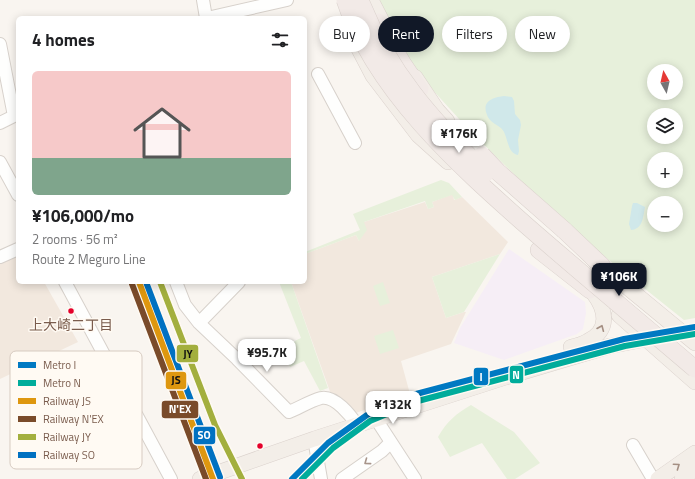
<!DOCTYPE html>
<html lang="en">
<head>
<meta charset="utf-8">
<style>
	:root { --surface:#fff; --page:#f6f6f6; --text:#202124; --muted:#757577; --line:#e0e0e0; --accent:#111827 }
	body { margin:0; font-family:"Titillium Web","Noto Sans JP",sans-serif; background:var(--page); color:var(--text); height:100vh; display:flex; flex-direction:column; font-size:15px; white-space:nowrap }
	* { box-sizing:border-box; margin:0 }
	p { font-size:13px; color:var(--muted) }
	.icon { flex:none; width:22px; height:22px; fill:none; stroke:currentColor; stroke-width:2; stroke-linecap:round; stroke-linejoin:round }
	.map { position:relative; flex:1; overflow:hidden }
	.details { position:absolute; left:16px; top:16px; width:291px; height:268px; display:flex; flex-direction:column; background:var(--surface); border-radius:6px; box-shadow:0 2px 10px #0003 }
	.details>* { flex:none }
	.banner { position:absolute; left:319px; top:16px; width:316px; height:36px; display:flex; gap:8px }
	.needle { width:26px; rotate:352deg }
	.tools { position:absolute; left:647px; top:64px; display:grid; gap:8px }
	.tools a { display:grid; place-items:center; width:36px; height:36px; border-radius:50%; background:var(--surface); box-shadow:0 2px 10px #0003; font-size:20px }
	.price { position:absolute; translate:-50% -34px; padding:0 9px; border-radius:8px; background:#fff; color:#222; font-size:13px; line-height:26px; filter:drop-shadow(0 1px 2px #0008) }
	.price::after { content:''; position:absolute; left:50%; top:24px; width:12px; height:9px; margin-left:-6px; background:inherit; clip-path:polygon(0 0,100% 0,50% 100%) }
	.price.selected { background:var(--accent); color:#fff }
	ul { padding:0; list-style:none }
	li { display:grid; align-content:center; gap:8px; height:212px; padding:0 16px }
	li+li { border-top:1px solid var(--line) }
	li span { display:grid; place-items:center; height:124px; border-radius:6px; color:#555 }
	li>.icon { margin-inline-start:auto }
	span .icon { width:72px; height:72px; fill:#fffc; stroke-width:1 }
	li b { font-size:17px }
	h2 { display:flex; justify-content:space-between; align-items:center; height:48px; padding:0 16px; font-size:17px }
	.chip { padding:0 14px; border-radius:18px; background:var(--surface); box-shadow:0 2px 10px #0003; font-size:14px; line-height:36px }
	.chip.selected { background:var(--accent); color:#fff }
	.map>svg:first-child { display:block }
	.residential { fill:#f2e8de }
	.education { fill:#f6eef6 }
	.green { fill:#e7f0db; fill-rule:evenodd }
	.water { fill:#d0e8ea }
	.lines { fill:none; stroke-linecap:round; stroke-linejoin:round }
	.minor-casing { stroke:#d7d1cb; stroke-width:14 }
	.major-casing { stroke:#dad1cc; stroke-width:16 }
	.highway-casing { stroke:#dad1cc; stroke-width:18 }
	.minor { stroke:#fefefd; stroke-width:12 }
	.major { stroke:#f3eee8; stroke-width:15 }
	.highway { stroke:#f2eae7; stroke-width:17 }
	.highway-bridge-casing { stroke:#dad1cc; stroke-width:18; stroke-linecap:butt }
	.highway-bridge { stroke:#f2eae7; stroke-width:17 }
	.rail-1-casing { stroke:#fffaf3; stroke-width:9 }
	.rail-2-casing { stroke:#fffaf3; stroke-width:9 }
	.rail-3-casing { stroke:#fffaf3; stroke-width:9 }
	.rail-4-casing { stroke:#fffaf3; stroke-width:9 }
	.rail-1 { stroke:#de970f; stroke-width:6 }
	.rail-2 { stroke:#7a4b2a; stroke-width:6 }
	.rail-3 { stroke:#a3af3e; stroke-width:6 }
	.rail-4 { stroke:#0071c1; stroke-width:6 }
	.metro-1-casing { stroke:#fffaf3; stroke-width:9 }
	.metro-2-casing { stroke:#fffaf3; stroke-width:9 }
	.metro-1 { stroke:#0079c2; stroke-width:6 }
	.metro-2 { stroke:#00ac9b; stroke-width:6 }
	.oneway { stroke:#a48f83 }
	.oneway2 { stroke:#a8958b }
	.bus-dot { fill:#e4002b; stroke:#fffaf3; stroke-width:1.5 }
	.labels { text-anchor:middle; stroke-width:3; stroke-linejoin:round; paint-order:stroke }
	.bus-label { font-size:14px; fill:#7a5c4d; stroke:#fffaf3 }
	.key { fill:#fffaf3; stroke:#d7cbc1; stroke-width:1 }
	.key-label { font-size:11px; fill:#7a5c4d }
	.line-badge { stroke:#fffaf3; stroke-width:1.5 }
	.badge-label { font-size:11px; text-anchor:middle; font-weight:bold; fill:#fff }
	.pale-badge-label { font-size:11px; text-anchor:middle; font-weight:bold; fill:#111 }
</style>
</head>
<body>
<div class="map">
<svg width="695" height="479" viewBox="0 0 695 479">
	<rect width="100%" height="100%" fill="#f9f5f0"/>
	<path class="residential" d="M453 194 454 200 462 197 508 242 500 254 432 277 446 318 464 312H466L451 344 401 361 410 394 350 415 333 400 291 282H305V254L356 235 359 241 364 222 425 202 428 209 434 207 432 202Z
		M18 257V282H44L78 342 0 379V262Z"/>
	<path class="education" d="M509 249 585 302 586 313 583 329 577 334 504 360 454 343 460 328Z"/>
	<path class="green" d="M376 0H695V318L684 320 570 229 470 131 420 76 382 13ZM654 71H676V93H654ZM654 115H676V137H654ZM654 159H676V181H654ZM654 203H676V225H654Z
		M441 180 449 183 462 197 455 200 452 195 432 202 434 207 428 209 425 201 364 222 367 230 359 241 356 235 305 254V252L360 230 353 214Z
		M500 254 464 312 446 318 432 277Z
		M279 282H291L328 388 320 391 304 361 290 367 282 347 301 338Z
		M383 282 390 303 380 306 373 286Z
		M393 330 399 348 380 354 374 336Z
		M471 405 514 432 540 463 515 479H507L482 443 450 457 438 437C447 421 456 414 471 405Z"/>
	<path class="water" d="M504 96 512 97 514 101 515 114 520 120 521 125 518 140 519 151 518 155C508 153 508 140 504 132 501 126 495 125 490 120 488 118 487 115 486 112 483 100 495 97 504 96Z
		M633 203H637L645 207C643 217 643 229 631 230L629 224 632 206Z"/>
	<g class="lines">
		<g class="minor-casing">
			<path id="minor" d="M203 0 206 18
				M207 18 287 0
				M0 44 14 116 0 123
				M318 74 355 143
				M0 162 18 195
				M0 257 18 249
				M65 282 171 479
				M176 282 185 305 199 323 237 359 289 412C299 408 310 401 321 398 335 395 351 416 357 425
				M199 323 239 282
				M376 419 415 479
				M314 439 321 479
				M633 445 653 479
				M342 479 382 451 391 442"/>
		</g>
		<g class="major-casing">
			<path id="major" d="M371 0 387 31
				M350 32 373 76 418 135 448 162
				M415 77 437 110 447 121
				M593 259 695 343
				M619 315 695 382
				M571 347C576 346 583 344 588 341 610 330 606 310 594 294
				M200 479 314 439 506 377 610 346 646 339
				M658 479 695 453
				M682 479 695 469"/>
		</g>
		<g class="highway-casing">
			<path id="highway" d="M378 22 403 64 420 89
				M564 230 602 266
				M539 250 590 290"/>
		</g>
		<use href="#minor" class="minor"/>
		<use href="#major" class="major"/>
		<use href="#highway" class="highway"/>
		<g class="highway-bridge-casing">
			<path id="highway-bridge" d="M345 0C374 90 458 165 527 226 582 274 639 321 695 369
				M360 0C388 71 432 120 486 173
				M482 155 498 172 564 230"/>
		</g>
		<use href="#highway-bridge" class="highway-bridge"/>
		<g class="rail-1-casing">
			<path id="rail-1" d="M139 282 213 479"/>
		</g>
		<g class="rail-2-casing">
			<path id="rail-2" d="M132 284 206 479"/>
		</g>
		<g class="rail-3-casing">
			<path id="rail-3" d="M160 282 215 425 242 479"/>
		</g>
		<g class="rail-4-casing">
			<path id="rail-4" d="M146 282 220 477"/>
		</g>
		<use href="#rail-1" class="rail-1"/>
		<use href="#rail-2" class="rail-2"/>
		<use href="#rail-3" class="rail-3"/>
		<use href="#rail-4" class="rail-4"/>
		<g class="metro-1-casing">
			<path id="metro-1" d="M292 479 328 443 367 415 416 394 624 339 695 327"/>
		</g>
		<g class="metro-2-casing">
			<path id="metro-2" d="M302 479 333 448 370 421 418 401 625 346 695 334"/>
		</g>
		<use href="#metro-1" class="metro-1"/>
		<use href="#metro-2" class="metro-2"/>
	</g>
	<defs><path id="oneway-chevron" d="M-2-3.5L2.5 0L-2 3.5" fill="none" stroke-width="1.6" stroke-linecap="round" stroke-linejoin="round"/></defs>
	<g class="oneway">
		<use href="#oneway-chevron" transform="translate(601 328) rotate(-67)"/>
		<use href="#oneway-chevron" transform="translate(677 466) rotate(-35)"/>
	</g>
	<use class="oneway2" href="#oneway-chevron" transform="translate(367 462) rotate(144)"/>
	<g class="bus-dot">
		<circle cx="71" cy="311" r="3.5"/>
		<circle cx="260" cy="446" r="3.5"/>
	</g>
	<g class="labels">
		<g class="bus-label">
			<text x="71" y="330">上大崎二丁目</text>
		</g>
	</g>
	<rect x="10" y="351" width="132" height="118" rx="6" class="key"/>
	<rect x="18" y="362" width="18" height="6" fill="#0079c2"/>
	<rect x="18" y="380" width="18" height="6" fill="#00ac9b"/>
	<rect x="18" y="398" width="18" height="6" fill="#de970f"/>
	<rect x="18" y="416" width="18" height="6" fill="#7a4b2a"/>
	<rect x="18" y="434" width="18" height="6" fill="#a3af3e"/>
	<rect x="18" y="452" width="18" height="6" fill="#0071c1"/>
	<g class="key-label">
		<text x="43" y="369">Metro I</text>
		<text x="43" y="387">Metro N</text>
		<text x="43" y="405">Railway JS</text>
		<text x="43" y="423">Railway N'EX</text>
		<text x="43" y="441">Railway JY</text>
		<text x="43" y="459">Railway SO</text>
	</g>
	<g class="line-badge">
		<rect x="176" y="344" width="23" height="19" rx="4" fill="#a3af3e"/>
		<rect x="509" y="365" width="15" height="19" rx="4" fill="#00ac9b"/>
		<rect x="473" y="367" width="16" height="19" rx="4" fill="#0079c2"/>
		<rect x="165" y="371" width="22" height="19" rx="4" fill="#de970f"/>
		<rect x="161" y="400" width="38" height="19" rx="4" fill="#7a4b2a"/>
		<rect x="193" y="426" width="23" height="19" rx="4" fill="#0071c1"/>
	</g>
	<g class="badge-label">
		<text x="516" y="379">N</text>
		<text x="481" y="381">I</text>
		<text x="180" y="413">N'EX</text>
		<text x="204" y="439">SO</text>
	</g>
	<g class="pale-badge-label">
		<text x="188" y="358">JY</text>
		<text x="176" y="384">JS</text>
	</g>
</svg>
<div class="tools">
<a><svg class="needle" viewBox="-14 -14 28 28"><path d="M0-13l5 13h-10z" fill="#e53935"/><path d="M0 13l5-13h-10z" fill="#757577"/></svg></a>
<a><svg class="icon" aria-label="layers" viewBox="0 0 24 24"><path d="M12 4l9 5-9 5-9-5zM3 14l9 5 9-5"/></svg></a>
<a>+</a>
<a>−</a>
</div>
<b class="price" style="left:459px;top:154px">¥176K</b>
<b class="price selected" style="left:619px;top:297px">¥106K</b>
<b class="price" style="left:267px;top:373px">¥95.7K</b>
<b class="price" style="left:393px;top:425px">¥132K</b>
<div class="banner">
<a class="chip">Buy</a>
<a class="chip selected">Rent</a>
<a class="chip">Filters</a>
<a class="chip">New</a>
</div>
<section class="details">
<h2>4 homes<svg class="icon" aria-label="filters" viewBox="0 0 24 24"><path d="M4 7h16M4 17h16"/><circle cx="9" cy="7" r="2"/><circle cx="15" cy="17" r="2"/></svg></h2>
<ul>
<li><span style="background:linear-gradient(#f6c9c9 70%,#7fa58c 0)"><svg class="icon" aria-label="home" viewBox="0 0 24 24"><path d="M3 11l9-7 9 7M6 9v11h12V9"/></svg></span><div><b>¥106,000/mo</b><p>2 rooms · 56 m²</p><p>Route 2 Meguro Line</p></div></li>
</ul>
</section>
</div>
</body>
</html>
